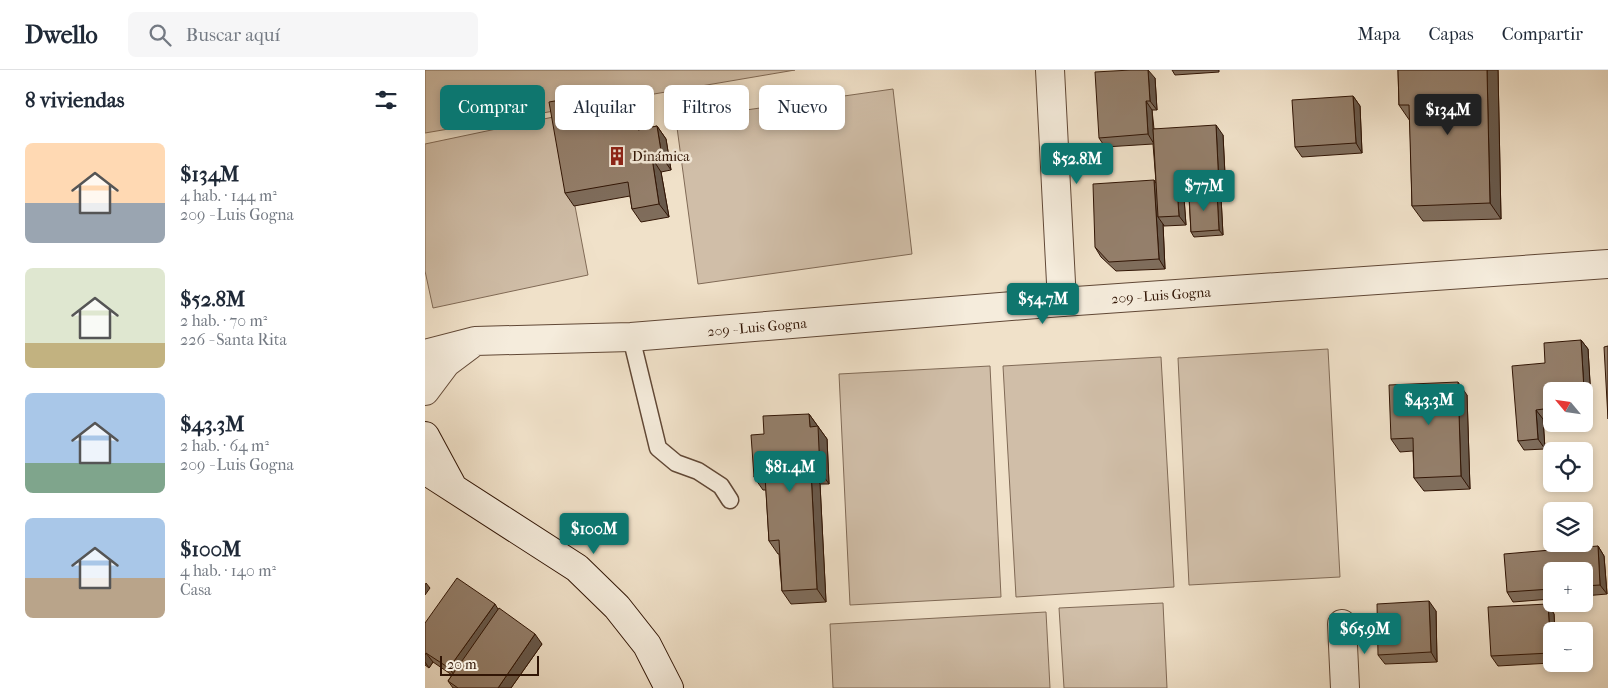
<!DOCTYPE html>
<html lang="es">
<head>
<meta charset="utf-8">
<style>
	:root { --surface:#fff; --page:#f6f6f7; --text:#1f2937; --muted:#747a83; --line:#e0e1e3; --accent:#0f766e }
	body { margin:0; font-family:"IM FELL French Canon",serif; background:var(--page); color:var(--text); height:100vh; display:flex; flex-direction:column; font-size:19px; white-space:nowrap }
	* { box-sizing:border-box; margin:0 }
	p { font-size:16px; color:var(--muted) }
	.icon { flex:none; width:28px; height:28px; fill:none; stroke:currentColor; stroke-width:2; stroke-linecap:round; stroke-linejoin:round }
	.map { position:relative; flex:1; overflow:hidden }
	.details { display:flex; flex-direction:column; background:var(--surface); width:425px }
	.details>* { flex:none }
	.top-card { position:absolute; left:15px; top:15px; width:475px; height:45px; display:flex; gap:10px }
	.needle { width:32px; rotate:299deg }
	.controls { position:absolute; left:1118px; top:312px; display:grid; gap:10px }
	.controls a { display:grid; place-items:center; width:50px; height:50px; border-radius:8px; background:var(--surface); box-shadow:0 2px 8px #0003; font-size:25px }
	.scale { position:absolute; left:15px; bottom:12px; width:99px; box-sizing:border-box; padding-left:5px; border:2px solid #311505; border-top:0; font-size:14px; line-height:18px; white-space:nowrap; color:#311505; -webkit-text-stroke:4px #f5ecdc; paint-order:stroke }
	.price { position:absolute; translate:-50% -42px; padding:0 11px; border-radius:5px; background:var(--accent); color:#fff; font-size:16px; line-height:32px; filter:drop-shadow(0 1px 2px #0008) }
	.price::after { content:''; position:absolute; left:50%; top:30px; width:15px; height:11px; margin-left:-8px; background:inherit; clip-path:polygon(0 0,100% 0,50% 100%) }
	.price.current { background:#222; color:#fff }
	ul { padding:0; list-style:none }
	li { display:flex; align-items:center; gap:15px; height:125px; padding:0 25px }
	li span { display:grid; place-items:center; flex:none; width:140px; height:100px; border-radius:8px; color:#555 }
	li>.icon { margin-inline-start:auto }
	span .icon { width:60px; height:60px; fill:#fffc; stroke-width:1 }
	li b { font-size:21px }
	h2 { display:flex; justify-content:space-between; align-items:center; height:60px; padding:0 25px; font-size:21px }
	.chip { padding:0 18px; border-radius:8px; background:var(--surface); box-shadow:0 2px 8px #0003; font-size:18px; line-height:45px }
	.chip.current { background:var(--accent); color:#fff }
	header { display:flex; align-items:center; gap:30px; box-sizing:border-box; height:70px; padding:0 25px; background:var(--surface); border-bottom:1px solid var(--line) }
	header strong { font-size:24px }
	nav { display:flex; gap:28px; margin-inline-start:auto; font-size:18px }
	.search { width:350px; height:45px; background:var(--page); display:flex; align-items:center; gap:12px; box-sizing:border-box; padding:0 18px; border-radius:8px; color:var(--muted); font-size:19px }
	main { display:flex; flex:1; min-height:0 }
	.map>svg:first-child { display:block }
	.green { fill:#d0bea8; stroke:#806a56 }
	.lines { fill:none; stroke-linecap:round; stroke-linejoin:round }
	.service-casing { stroke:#614836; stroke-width:19 }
	.minor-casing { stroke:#614836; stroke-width:30 }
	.tertiary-casing { stroke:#614836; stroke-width:30 }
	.secondary-casing { stroke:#311505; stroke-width:30 }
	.service { stroke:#f5ecdc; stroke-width:16 }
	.minor { stroke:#f5ecdc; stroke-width:28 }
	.tertiary { stroke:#f5ecdc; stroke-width:28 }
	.secondary { stroke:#f5ecdc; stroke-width:28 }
	.wall { fill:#7f6d5c; stroke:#311505 }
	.shaded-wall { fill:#68594b; stroke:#311505 }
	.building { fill:#947f6b; stroke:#311505 }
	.labels { text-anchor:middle; stroke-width:5; stroke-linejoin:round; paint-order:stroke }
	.poi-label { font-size:14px; fill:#311505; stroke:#f5ecdc; text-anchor:start }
	.street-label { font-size:14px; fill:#311505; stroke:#f5ecdc }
</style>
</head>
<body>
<header>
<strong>Dwello</strong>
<div class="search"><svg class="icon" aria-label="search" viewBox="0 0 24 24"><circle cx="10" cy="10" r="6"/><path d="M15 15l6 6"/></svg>Buscar aquí</div>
<nav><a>Mapa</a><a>Capas</a><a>Compartir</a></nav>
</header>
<main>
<section class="details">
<h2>8 viviendas<svg class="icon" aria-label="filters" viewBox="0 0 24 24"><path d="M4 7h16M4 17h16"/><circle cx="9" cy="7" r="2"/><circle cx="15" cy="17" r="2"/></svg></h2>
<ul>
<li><span style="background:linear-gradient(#ffd9b3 60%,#9aa5b1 0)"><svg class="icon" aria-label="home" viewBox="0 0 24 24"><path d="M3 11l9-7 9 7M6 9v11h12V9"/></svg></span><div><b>$134M</b><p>4 hab. · 144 m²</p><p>209 - Luis Gogna</p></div></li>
<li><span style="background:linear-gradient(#dfe7d0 75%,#c2b280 0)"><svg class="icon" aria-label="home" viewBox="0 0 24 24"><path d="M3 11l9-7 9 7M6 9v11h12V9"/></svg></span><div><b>$52.8M</b><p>2 hab. · 70 m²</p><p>226 - Santa Rita</p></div></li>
<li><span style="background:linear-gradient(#a9c7e8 70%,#7fa58c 0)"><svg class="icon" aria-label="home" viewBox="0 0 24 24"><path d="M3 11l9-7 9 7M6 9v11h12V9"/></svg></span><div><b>$43.3M</b><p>2 hab. · 64 m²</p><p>209 - Luis Gogna</p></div></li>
<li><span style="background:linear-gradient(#a9c7e8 60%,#b9a48a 0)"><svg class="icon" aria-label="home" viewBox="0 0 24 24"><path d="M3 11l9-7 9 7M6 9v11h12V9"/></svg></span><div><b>$100M</b><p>4 hab. · 140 m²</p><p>Casa</p></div></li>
</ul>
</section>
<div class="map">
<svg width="1183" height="618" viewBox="0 0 1183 618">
	<rect width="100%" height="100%" fill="#f0e1c9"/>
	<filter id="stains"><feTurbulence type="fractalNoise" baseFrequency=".004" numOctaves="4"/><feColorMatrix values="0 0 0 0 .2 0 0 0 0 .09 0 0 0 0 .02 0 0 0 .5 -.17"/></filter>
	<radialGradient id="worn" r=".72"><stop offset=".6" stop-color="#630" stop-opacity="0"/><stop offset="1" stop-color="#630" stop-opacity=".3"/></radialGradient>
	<path class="green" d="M0 0H370L0 63Z
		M468 19 487 184 273 214 251 50Z
		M133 46 163 205 8 238 0 201V74Z
		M903 279 915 507 764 515 753 288Z
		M736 287 749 517 591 527 578 296Z
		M565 296 576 527 425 535 414 304Z
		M738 533 742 618H639L634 538Z
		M621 542 625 618H408L405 554Z"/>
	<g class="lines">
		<g class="service-casing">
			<path id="service" d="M206 267 233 378 251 393 273 401 296 416 305 430"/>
		</g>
		<g class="minor-casing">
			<path id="minor" d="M625 0 637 232
				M917 554 920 618"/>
		</g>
		<g class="tertiary-casing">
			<path id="tertiary" d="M0 284 50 271 206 267 637 232 1183 194
				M0 321 21 293 45 275"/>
		</g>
		<g class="secondary-casing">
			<path id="secondary" d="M0 366 27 416
				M0 400 152 498 192 537 222 575 244 618"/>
		</g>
		<use href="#service" class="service"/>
		<use href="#minor" class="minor"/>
		<use href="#tertiary" class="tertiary"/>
		<use href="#secondary" class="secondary"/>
	</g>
	<path class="wall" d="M747 0H794V2L750 5Z
		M973 0H1073L1076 149 998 151 987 136 985 51 974 35Z
		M730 8 732 40H727L729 59 798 65 801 125H794L796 127 798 165 769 167 766 162 764 128H759L761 155 739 156 738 154 740 199 691 201 676 187 670 177 731 112 728 74 680 77 674 68Z
		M205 18 214 31 219 59 232 56 241 69 246 100 236 102 244 147 216 152 207 139 205 126 149 136 140 123Z
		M928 26 935 36 937 83 877 87 870 77Z
		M1156 270 1163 279 1167 346H1159V321H1126V348L1118 349 1120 379 1099 380 1093 371 1120 293Z
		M1042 325 1045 419 999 421 989 408 988 381 975 382 966 369Z
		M384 344 402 369 404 414H395L401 532 366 534 357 521 354 484H353L344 471 341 420H338L329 407 339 364Z
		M1173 476 1179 486 1182 524 1159 526V501H1126V529L1088 532 1082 522Z
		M1123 534 1129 544 1130 561H1126V593L1073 596 1066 586Z
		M73 540 117 574 86 618H28L23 611 27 605 8 592 4 598 0 595V553Z
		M1011 541 1012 592 960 594 953 585Z"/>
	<path class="shaded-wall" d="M723 0 730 8 732 40 725 31Z
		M1062 0H1073L1076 149 1065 133Z
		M205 18 214 31 222 73 213 60Z
		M928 26 935 36 937 83 931 73Z
		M721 31 727 40 729 74 723 64Z
		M791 55 798 65 801 125 794 116Z
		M232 56 241 69 246 100 237 87Z
		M227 88 236 102 244 147 234 134Z
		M729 110 736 120 733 147 738 154 740 199 734 189Z
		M752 118 759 128 761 155 754 146Z
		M792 122 796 127 798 165 794 160Z
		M1156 270 1163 279 1167 346 1160 336Z
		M1033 312 1042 325 1045 419 1036 406Z
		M1111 340 1118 349 1120 379 1113 369Z
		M384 344 402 369 404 414 395 401 385 357Z
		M386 401 395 414 401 532 392 519Z
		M1173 476 1179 486 1182 524 1175 515Z
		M1 513 5 518 0 525V515Z
		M1004 531 1011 541 1012 592 1006 582Z
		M70 534 76 544 31 608 24 598Z
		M1123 534 1129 544 1130 561H1126V583Z
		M110 564 117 574 86 618H73Z
		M1 583 8 592 4 598 0 592V585Z"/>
	<path class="building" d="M706 0H723L725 31H721L723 64 674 68 670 2Z
		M973 0H1062L1065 133 987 136 984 35H974Z
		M205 18 213 60 232 56 237 87 227 88 234 134 207 139 203 112 140 123 124 32Z
		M928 26 931 73 870 77 867 30Z
		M791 55 794 116 752 118 754 146 733 147 728 59Z
		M729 110 734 189 684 192 670 177 668 114Z
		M792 122 794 160 766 162 764 124Z
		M1156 270 1160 336H1159V321H1126V338L1111 340 1113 369 1093 371 1087 296 1120 293 1119 273Z
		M1183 276V349L1179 277Z
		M1033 312 1036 406 989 408 988 368 966 369 964 315Z
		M384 344 385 357 393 356 395 401H386L392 519 357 521 354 470 344 471 340 406 329 407 326 365 339 364 338 346Z
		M1173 476 1175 515 1159 516V501H1126V519L1082 522 1079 484Z
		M32 508 70 534 24 598 1 583 0 585V553Z
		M1004 531 1006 582 953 585 952 534Z
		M1123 534 1126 583 1066 586 1063 537Z
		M74 538 110 564 73 618H33L23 611Z"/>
	<defs>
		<g id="building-bare" transform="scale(1.5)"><path d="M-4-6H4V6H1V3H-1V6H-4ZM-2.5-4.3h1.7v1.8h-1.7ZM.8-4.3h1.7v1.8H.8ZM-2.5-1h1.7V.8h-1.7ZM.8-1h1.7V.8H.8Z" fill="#8f2418" stroke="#f5ecdc" stroke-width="2.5" paint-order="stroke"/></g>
	</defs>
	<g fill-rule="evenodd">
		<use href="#building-bare" x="192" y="86"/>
	</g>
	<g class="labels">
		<g class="poi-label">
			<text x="207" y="91">Dinámica</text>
		</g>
		<g class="street-label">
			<text transform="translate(736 225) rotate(-4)" y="5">209 - Luis Gogna</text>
			<text transform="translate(332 257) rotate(-5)" y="5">209 - Luis Gogna</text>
		</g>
	</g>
	<rect width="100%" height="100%" filter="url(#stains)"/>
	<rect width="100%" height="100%" fill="url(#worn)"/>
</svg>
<div class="controls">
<a><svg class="needle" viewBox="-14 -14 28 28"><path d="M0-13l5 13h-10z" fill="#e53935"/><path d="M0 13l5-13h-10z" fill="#747a83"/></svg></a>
<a><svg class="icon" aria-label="locate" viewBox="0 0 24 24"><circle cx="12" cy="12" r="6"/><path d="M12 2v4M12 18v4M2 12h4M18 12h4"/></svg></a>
<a><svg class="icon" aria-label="layers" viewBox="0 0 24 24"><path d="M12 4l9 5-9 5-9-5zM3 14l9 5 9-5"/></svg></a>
<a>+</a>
<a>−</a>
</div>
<div class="scale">20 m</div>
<b class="price current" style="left:1023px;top:66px">$134M</b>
<b class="price" style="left:652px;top:115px">$52.8M</b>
<b class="price" style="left:779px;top:142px">$77M</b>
<b class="price" style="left:618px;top:255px">$54.7M</b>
<b class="price" style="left:1004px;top:356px">$43.3M</b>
<b class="price" style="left:365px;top:423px">$81.4M</b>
<b class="price" style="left:169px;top:485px">$100M</b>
<b class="price" style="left:940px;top:585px">$65.9M</b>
<div class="top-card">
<a class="chip current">Comprar</a>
<a class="chip">Alquilar</a>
<a class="chip">Filtros</a>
<a class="chip">Nuevo</a>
</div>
</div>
</main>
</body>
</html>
